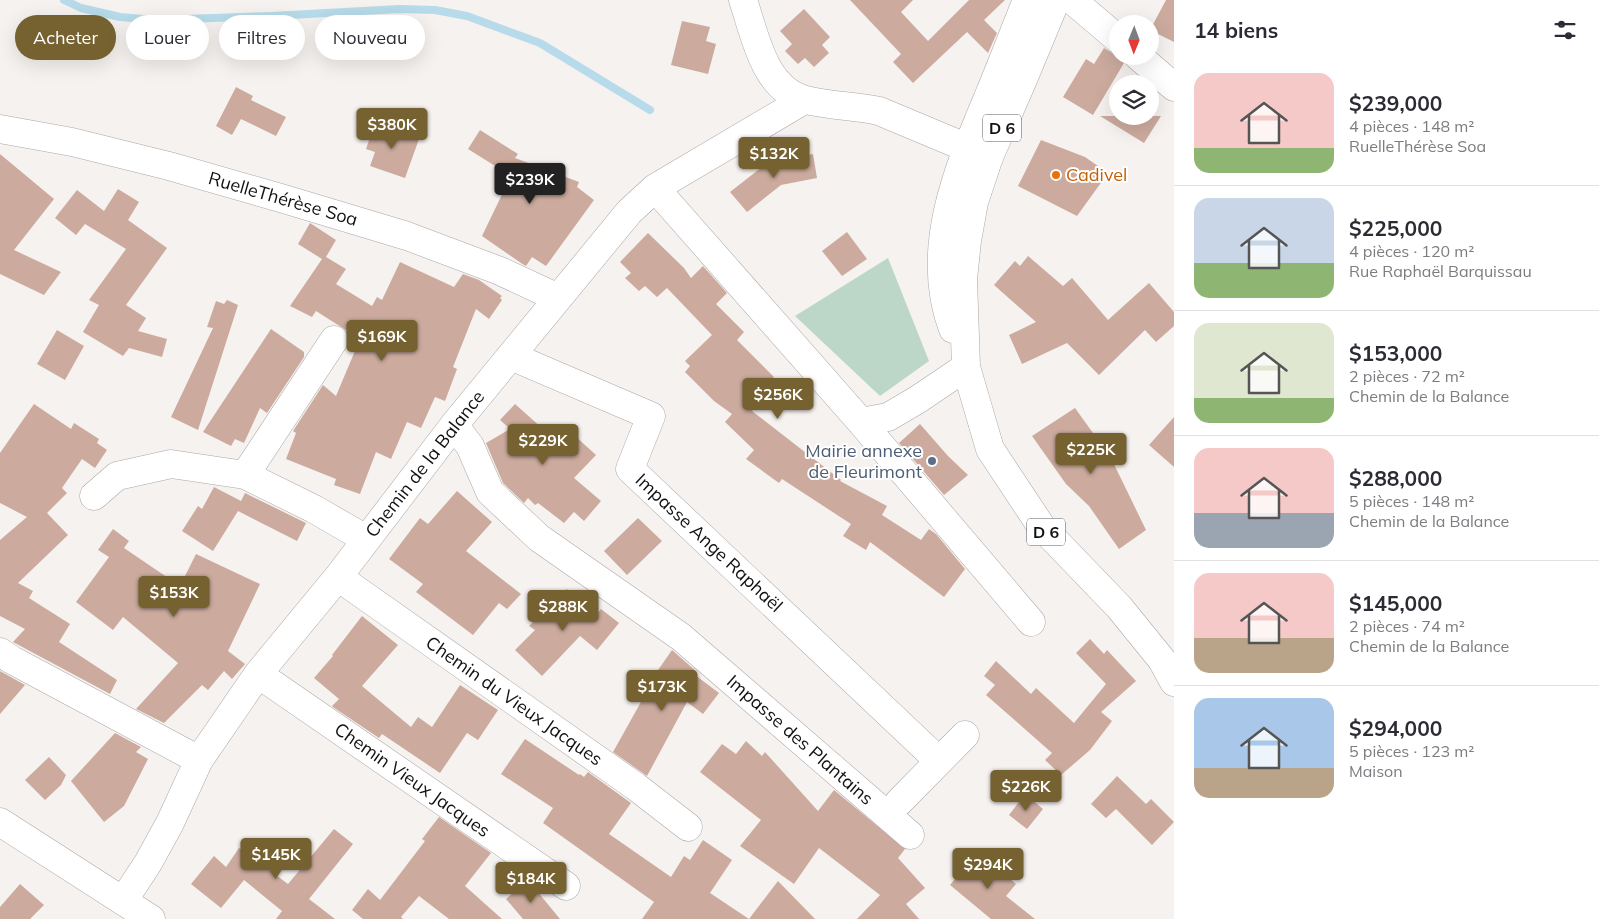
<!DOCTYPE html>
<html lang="fr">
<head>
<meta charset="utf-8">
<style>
	:root { --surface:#fff; --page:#f2f2f3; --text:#2b2b33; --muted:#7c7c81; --line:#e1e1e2; --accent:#766131 }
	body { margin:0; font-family:Mulish,sans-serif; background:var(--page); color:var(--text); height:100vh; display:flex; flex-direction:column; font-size:19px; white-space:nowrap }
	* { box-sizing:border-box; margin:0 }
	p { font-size:16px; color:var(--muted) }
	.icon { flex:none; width:28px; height:28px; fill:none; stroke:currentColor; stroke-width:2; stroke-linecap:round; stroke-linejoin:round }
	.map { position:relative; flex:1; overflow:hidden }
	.side { display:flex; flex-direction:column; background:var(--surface); width:425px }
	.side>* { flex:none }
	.guide { position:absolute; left:15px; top:15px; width:475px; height:45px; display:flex; gap:10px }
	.needle { width:32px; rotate:181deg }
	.tools { position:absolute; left:1109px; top:15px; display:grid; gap:10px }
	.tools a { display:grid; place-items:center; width:50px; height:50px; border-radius:50%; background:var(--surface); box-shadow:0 5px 20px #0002; font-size:25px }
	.price { position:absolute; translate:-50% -42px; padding:0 11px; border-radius:5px; background:var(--accent); color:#fff; font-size:16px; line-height:32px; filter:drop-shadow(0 1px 2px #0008) }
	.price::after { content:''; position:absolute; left:50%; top:30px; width:15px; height:11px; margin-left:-8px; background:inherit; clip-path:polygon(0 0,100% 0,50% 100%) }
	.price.on { background:#222; color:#fff }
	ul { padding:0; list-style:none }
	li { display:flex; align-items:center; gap:15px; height:125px; padding:0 20px }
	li+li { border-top:1px solid var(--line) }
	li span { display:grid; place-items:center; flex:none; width:140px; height:100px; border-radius:15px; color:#555 }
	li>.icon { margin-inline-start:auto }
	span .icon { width:60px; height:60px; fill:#fffc; stroke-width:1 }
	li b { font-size:21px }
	h2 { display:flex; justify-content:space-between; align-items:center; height:60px; padding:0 20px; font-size:21px }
	.tag { padding:0 18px; border-radius:22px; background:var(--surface); box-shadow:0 5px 20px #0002; font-size:18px; line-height:45px }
	.tag.on { background:var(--accent); color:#fff }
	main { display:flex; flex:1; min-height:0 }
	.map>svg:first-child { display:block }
	.green { fill:#bcd7c8 }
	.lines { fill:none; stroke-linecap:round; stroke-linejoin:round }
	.stream { stroke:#b7dbea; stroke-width:8 }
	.building { fill:#ccab9e }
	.minor-casing { stroke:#aba7a6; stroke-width:29 }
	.major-casing { stroke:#aba7a6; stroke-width:29 }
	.minor { stroke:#fff; stroke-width:28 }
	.major { stroke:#fff; stroke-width:28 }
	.food-dot { fill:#e8710a; stroke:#fff; stroke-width:2 }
	.service-dot { fill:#5c6f8a; stroke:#fff; stroke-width:2 }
	.labels { text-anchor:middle; stroke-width:4; stroke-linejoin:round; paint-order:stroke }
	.shield { fill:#fff; stroke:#595858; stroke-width:1 }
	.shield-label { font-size:16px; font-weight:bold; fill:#121111 }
	.food-label { font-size:18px; fill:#c56008; stroke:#fff; text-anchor:start }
	.street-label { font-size:18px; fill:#121111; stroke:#fff }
	.service-label { font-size:18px; fill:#4e5e75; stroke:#fff; text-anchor:end }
</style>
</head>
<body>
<main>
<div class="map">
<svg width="1174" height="919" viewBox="0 0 1174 919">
	<rect width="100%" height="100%" fill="#f6f2f0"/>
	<path class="green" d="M888 258 929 361 880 396 795 316Z"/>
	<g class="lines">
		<path class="stream" d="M64 0 81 8 120 17 155 20 271 16 400 9 435 10 467 16 540 43 650 110"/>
	</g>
	<path class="building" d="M850 0H913L901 12 928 41 969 0H1005L984 20 997 33 988 53 967 32 913 83 893 62 901 54Z
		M1166 0H1174V42L1150 30Z
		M804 9 830 37 822 45 829 53 814 67 805 58 798 64 785 51 792 44 780 31Z
		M682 21 710 27 706 41 716 44 708 74 671 65Z
		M1104 48 1123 59 1124 63 1093 115 1063 97 1086 59 1094 64Z
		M236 87 253 96 251 100 286 117 276 136 241 119 232 135 216 126Z
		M1100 116H1161L1144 143Z
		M375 123 419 139 405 178 370 166 375 152 366 149Z
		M480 130 518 154 515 158 579 182 577 187 594 200 546 266 532 257 526 266 521 263 482 236 511 176 468 149Z
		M1041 140 1085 157 1108 173 1077 216 1018 186Z
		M0 154 54 199 14 250 61 272 44 295 0 274Z
		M813 154 817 178 781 185 747 212 730 192 762 167 777 163V160Z
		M118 189 139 202 128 220 167 248 126 305 146 318 138 331 167 339 162 357 129 348 123 356 83 332 99 305 89 300 126 249 85 224 76 235 55 218 77 190 104 211Z
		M310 223 336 240 326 257 346 269 336 284 372 306 377 297 382 300 400 262 454 287 463 274 479 280 502 296 500 298 502 300 489 319 476 309 453 367 457 369 445 401 435 397 421 428 407 422 391 459 376 452 360 494 334 485 336 479 286 459 296 433 293 431 323 385 336 396 360 339 316 311 312 317 290 306 322 259 298 244Z
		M847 232 867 259 842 276 822 251Z
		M648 233 684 268 691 278 703 266 727 293 716 304 744 332 737 340 774 377 759 392 762 396 752 411 841 480 840 481 887 506 882 515 921 540 929 529 936 534 965 569 944 597 870 542 866 550 843 536 851 524 782 479 779 483 746 459 754 450 725 422 732 414 714 401 685 372 690 366 685 361 712 335 667 288 657 297 645 286 639 291 625 278 631 273 620 262Z
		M1028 256 1063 286 1072 278 1108 320 1149 283 1174 312V326L1156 342 1145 330 1099 375 1067 343 1022 364 1009 335 1036 322 994 285 1015 261 1020 266Z
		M227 300 238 305 198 430 171 417 213 328 207 327 216 301 224 304Z
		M271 329 304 352V357L267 413 260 408 244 443 235 439 231 446 203 432Z
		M57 330 84 346 65 380 37 364Z
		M34 404 71 429 74 423 99 439 97 443 107 450 95 468 82 459 62 488 67 493 47 513 68 535 18 583 33 591 29 598 70 624 59 642 117 680 110 694 13 642 25 629 0 616V540L27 517 0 503V453Z
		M515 404 552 437 563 425 596 455 574 478 601 501 584 521 574 512 564 523 538 503 535 505 528 498 524 503 503 483 486 443 510 429 500 420Z
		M1075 408 1111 458 1146 530 1119 549 1089 506 1066 484 1032 436Z
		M1174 417V467L1149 445Z
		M920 424 948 456 968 475 944 495 899 443Z
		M214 487 241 501 245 493 306 523 297 541 238 511 213 551 182 531 198 506 202 509Z
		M457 491 492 522 466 551 521 594 507 609 499 603 473 635 416 592 423 584 389 559 420 518 428 524Z
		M638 518 662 541 627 575 604 551Z
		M113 529 129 541 124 548 180 586 196 554 260 584 228 651 245 664 232 679 224 671 208 690 202 685 164 723 136 709 178 663 123 617 113 630 76 602 109 557 98 550Z
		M567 589 593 619 601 609 619 623 597 650 580 636 542 676 515 650 535 630 529 626Z
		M362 616 398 645 362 686 411 727 418 717 432 727 460 685 498 710 478 740 467 733 440 773 382 734 379 738 333 707 332 706 339 699 314 678 333 656 332 655Z
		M1090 639 1104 654 1107 650 1136 681 1101 712 1112 721 1090 750 1061 775 1045 760 1052 753 986 695 995 685 984 676 996 661 1031 694 1036 688 1074 723 1106 684 1076 653Z
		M672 650 697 672 695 675 719 693 703 714 687 702 647 776 613 752 651 684 649 683Z
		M0 671 25 685 0 714Z
		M115 733 141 747 136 752 148 759 124 806 104 822 71 781Z
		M525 739 579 775 580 774 584 777 588 772 631 803 609 834 671 877 684 856 690 860 703 840 732 860 710 893 749 919 778 881 815 919H642L654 902 543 823 553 808 501 774Z
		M746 741 762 756 765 752 818 811 834 790 905 849 898 858 925 888 906 904 919 919H857L880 895 819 848 794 884 740 846 761 820 700 772 722 744 736 754Z
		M49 757 66 775 61 785 45 800 25 780Z
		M1117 776 1146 804 1151 799 1174 822 1152 845 1116 809 1106 818 1091 804Z
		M1025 794 1043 809 1027 829 1009 815Z
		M439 817 491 853 465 886 502 919H449L419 896 401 917 403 919H363L352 910 368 889 380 900 425 841 422 839Z
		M334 829 353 844 309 899 335 919H276L282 911 244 880 221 908 191 884 214 856 226 867 239 848 288 884Z
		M977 852 1016 884 1006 896 1035 919H991L950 885Z
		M528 880 560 919H523L506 899Z
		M20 884 44 905 30 919H0V907Z"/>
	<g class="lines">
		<g class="minor-casing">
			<path id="minor" d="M743 0C755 35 764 90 806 100 831 106 855 106 879 111L989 157
				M1072 0 1118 39
				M1138 56 1174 87
				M0 129 72 142 169 166 284 199 407 236 500 271 558 298
				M655 188 861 422 1031 622
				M511 356 651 416 630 469 939 761
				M861 422 888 417 917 400 966 367
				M454 425 470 446 490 492 539 538 681 637 910 835
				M245 475 334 340
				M94 496 117 476 171 464 245 475 314 509 366 539
				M338 577 635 786 688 827
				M0 652 12 660 199 760
				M258 674 566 886
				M899 802 965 735
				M123 901 148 863 170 823 199 760 258 674 338 577 454 425 629 212 655 188 804 100"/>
		</g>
		<g class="major-casing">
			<path id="major" d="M1056 0 1022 82 989 157 974 202 967 241 963 279 966 367 990 449 1041 526 1119 607 1162 660 1174 682
				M953 329C923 250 958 169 989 95 1002 64 1014 32 1027 0
				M0 822 151 919"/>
		</g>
		<use href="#minor" class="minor"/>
		<use href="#major" class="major"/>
	</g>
	<circle class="food-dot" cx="1056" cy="175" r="5"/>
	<circle class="service-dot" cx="932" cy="461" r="5"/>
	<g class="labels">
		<g class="shield">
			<rect x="983" y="114.5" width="38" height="27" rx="4"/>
			<rect x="1027" y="518.5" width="38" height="27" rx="4"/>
		</g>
		<g class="shield-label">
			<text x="1002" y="134">D 6</text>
			<text x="1046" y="538">D 6</text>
		</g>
		<g class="food-label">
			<text x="1066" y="181">Cadivel</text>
		</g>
		<g class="street-label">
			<text transform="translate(283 199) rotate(16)" y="6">RuelleThérèse Soa</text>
			<text transform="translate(425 464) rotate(-52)" y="6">Chemin de la Balance</text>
			<text transform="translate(709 543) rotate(43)" y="6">Impasse Ange Raphaël</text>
			<text transform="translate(514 701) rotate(35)" y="6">Chemin du Vieux Jacques</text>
			<text transform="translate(800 740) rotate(41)" y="6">Impasse des Plantains</text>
			<text transform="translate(412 780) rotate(35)" y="6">Chemin Vieux Jacques</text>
		</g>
		<g class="service-label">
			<text x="922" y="457">Mairie annexe<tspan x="922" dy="21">de Fleurimont</tspan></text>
		</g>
	</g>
</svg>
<div class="tools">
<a><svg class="needle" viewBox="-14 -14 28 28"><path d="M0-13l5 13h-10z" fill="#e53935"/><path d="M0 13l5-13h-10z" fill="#7c7c81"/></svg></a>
<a><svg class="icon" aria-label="layers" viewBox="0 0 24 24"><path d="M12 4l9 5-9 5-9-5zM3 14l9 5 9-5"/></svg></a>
</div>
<b class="price" style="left:392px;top:150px">$380K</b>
<b class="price" style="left:774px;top:179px">$132K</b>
<b class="price on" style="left:530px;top:205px">$239K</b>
<b class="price" style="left:382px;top:362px">$169K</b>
<b class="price" style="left:778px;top:420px">$256K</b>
<b class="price" style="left:543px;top:466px">$229K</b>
<b class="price" style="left:1091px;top:475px">$225K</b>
<b class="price" style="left:174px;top:618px">$153K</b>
<b class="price" style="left:563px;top:632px">$288K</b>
<b class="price" style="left:662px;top:712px">$173K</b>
<b class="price" style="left:1026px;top:812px">$226K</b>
<b class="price" style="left:276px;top:880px">$145K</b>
<b class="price" style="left:988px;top:890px">$294K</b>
<b class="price" style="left:531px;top:904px">$184K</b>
<div class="guide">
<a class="tag on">Acheter</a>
<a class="tag">Louer</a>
<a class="tag">Filtres</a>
<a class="tag">Nouveau</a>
</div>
</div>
<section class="side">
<h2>14 biens<svg class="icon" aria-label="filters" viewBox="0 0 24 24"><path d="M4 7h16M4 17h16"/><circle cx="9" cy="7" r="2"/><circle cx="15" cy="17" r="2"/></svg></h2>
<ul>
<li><span style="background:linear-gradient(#f6c9c9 75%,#8fb573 0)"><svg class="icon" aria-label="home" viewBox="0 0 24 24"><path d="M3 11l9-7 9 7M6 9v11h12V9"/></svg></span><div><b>$239,000</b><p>4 pièces · 148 m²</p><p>RuelleThérèse Soa</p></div></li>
<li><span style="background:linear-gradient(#c9d6e8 65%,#8fb573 0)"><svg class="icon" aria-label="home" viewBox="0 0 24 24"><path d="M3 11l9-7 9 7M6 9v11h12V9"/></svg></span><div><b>$225,000</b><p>4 pièces · 120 m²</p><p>Rue Raphaël Barquissau</p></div></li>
<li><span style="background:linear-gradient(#dfe7d0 75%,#8fb573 0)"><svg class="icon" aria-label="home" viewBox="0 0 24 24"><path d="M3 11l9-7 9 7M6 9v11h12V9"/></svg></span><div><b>$153,000</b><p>2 pièces · 72 m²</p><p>Chemin de la Balance</p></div></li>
<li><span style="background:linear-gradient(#f6c9c9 65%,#9aa5b1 0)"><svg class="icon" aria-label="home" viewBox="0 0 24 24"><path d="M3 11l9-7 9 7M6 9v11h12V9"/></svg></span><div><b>$288,000</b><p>5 pièces · 148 m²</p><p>Chemin de la Balance</p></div></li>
<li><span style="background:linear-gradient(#f6c9c9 65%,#b9a48a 0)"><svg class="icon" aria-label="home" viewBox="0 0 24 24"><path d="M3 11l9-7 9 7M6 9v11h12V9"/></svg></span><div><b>$145,000</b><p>2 pièces · 74 m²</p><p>Chemin de la Balance</p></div></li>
<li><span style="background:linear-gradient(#a9c7e8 70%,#b9a48a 0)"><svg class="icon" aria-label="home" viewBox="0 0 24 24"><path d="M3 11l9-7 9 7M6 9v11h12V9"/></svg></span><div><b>$294,000</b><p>5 pièces · 123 m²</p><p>Maison</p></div></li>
</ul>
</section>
</main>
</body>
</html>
